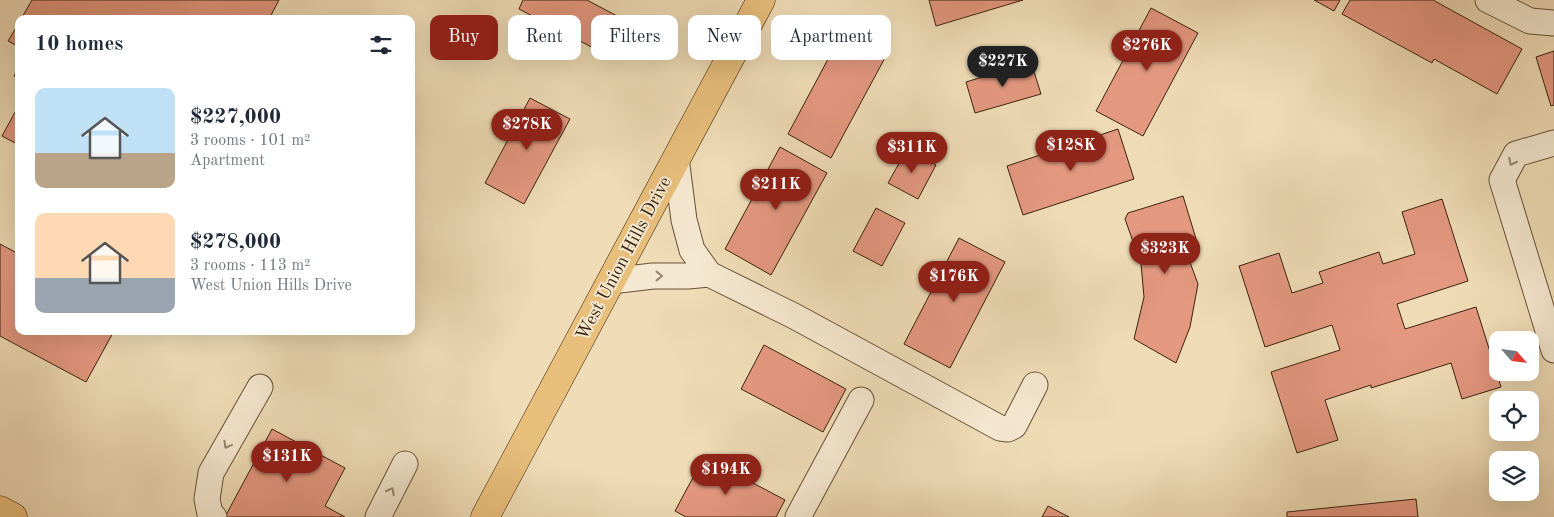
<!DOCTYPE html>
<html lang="en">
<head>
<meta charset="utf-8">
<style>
	:root { --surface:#fff; --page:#f6f6f7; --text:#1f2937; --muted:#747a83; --accent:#8f2418 }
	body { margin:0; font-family:"Old Standard TT",serif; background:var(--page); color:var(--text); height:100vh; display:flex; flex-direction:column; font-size:19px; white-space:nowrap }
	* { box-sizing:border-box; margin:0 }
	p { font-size:16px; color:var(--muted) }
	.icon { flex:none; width:28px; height:28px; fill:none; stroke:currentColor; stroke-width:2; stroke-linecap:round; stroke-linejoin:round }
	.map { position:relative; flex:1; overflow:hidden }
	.panel { position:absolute; left:15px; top:15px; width:400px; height:320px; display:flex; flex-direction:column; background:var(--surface); border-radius:10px; box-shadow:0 5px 20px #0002 }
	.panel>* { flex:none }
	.hud { position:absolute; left:430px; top:15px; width:475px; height:45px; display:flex; gap:10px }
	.needle { width:32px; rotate:118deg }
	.tools { position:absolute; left:1489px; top:331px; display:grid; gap:10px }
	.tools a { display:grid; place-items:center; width:50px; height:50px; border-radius:10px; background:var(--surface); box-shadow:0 5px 20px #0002; font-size:25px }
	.price { position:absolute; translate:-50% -42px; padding:0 11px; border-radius:18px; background:var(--accent); color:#fff; font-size:16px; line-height:32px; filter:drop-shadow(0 1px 2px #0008) }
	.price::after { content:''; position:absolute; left:50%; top:30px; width:15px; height:11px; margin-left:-8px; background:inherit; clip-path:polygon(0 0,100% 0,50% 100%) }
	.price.on { background:#222; color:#fff }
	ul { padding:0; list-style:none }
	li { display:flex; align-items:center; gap:15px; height:125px; padding:0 20px }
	li span { display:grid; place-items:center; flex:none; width:140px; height:100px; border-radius:10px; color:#555 }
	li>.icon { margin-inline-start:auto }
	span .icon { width:60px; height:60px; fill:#fffc; stroke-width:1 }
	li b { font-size:21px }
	h2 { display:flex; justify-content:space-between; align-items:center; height:60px; padding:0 20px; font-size:21px }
	.pill { padding:0 18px; border-radius:10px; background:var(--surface); box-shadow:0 5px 20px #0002; font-size:18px; line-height:45px }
	.pill.on { background:var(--accent); color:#fff }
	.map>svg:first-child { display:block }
	.building { fill:#e49880; stroke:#3a230e }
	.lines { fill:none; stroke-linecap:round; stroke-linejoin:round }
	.minor-casing { stroke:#675138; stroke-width:27 }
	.major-casing { stroke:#3a230e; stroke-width:29 }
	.minor { stroke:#f5e8d0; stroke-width:25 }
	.major { stroke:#e8be7b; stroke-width:28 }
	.oneway { stroke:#98866f }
	.labels { text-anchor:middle; stroke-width:4; stroke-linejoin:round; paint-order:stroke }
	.street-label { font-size:18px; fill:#3a230e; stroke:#f5e8d0 }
</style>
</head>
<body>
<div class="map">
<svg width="1554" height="517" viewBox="0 0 1554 517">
	<rect width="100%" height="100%" fill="#efdcb6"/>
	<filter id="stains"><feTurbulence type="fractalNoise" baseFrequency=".004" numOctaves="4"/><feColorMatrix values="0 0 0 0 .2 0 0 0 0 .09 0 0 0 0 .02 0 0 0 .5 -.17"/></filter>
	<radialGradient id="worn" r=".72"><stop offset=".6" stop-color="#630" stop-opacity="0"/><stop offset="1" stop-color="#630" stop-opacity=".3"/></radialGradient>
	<path class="building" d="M32 0H279L269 19H21Z
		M523 0H587L619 17 601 52 519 9Z
		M929 0H1023L936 26Z
		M1314 0H1340L1334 11Z
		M1350 0H1433L1522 49 1497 94 1434 59 1432 63 1342 14Z
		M1151 8 1198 33 1143 136 1096 111Z
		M19 23V47L8 41Z
		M843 31 887 54 831 158 788 134Z
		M1554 51V105L1551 106 1536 57Z
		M1031 62 1041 94 975 113 966 82Z
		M19 67V79L14 76Z
		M530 98 570 119 524 204 485 183Z
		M19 105V145L2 136Z
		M1118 129 1134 179 1023 215 1007 166Z
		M780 147 827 173 771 275 725 249Z
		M907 149 936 165 918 199 888 183Z
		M1183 196 1197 242 1184 246 1198 284 1190 327 1176 363 1134 339 1144 297 1141 264 1125 219 1128 213Z
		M1442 199 1468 281 1397 304 1405 329 1476 307 1501 387 1462 399 1451 363 1371 388V385L1325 400 1338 440 1297 453 1271 372 1340 350 1332 325 1265 347 1239 266 1279 253 1292 293 1323 283 1319 272 1379 252 1383 264 1415 254 1402 212Z
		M876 208 905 223 882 266 853 251Z
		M959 238 1005 262 950 368 904 344Z
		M0 244 19 254V331H114L86 382 0 336Z
		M764 345 846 389 823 432 741 389Z
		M272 429 345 468 325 506 345 517H225Z
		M704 457 785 500 776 517H686L675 511Z
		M1416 499 1418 517H1287V512Z
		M1048 506 1069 517H1042Z"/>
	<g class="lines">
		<g class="minor-casing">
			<path id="minor" d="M1488 0 1530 21 1554 23
				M1554 143 1516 154 1502 180 1554 350
				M709 274 794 316 1000 428 1008 429 1014 426 1035 385
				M611 281 653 276H688L709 274 692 250 684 220 676 158
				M214 517 210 514 207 499 211 473 260 387
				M378 517 405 464
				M798 517 861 400"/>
		</g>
		<g class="major-casing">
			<path id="major" d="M0 510 13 517
				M485 517 761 0"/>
		</g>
		<use href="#minor" class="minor"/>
		<use href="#major" class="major"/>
	</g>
	<defs><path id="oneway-chevron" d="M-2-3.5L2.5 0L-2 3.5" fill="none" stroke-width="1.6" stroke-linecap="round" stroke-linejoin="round" transform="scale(1.25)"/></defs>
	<g class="oneway">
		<use href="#oneway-chevron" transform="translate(1512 162) rotate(117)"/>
		<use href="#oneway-chevron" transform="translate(659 276)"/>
		<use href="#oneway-chevron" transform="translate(227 445) rotate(119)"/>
		<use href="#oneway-chevron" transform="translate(391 491) rotate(-63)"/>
	</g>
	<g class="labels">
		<g class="street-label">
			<text transform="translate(623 258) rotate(-62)" y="6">West Union Hills Drive</text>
		</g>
	</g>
	<rect width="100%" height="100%" filter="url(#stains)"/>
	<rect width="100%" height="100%" fill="url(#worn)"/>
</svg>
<div class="tools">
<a><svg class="needle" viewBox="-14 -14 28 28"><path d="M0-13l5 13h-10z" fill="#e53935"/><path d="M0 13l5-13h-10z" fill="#747a83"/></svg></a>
<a><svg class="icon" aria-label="locate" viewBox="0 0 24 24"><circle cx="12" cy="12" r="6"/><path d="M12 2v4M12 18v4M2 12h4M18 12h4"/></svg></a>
<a><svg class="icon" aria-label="layers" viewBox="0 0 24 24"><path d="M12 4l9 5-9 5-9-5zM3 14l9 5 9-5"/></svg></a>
</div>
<b class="price" style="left:1147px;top:72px">$276K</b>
<b class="price on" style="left:1003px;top:88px">$227K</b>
<b class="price" style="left:527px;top:151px">$278K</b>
<b class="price" style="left:1071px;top:172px">$128K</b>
<b class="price" style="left:912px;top:174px">$311K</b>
<b class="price" style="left:776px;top:211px">$211K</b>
<b class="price" style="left:1165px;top:275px">$323K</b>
<b class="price" style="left:954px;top:303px">$176K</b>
<b class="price" style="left:287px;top:483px">$131K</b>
<b class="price" style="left:726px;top:496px">$194K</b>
<div class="hud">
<a class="pill on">Buy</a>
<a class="pill">Rent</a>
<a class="pill">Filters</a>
<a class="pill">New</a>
<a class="pill">Apartment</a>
</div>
<section class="panel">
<h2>10 homes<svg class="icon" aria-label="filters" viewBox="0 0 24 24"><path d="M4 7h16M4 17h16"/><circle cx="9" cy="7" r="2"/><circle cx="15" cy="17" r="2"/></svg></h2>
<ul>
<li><span style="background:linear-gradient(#bfe0f5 65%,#b9a48a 0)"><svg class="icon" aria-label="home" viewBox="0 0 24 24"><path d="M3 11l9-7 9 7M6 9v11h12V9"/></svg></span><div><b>$227,000</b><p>3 rooms · 101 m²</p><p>Apartment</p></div></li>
<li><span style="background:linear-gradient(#ffd9b3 65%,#9aa5b1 0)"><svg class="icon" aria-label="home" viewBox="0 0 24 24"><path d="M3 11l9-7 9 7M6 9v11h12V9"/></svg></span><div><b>$278,000</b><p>3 rooms · 113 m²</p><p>West Union Hills Drive</p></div></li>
</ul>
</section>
</div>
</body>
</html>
